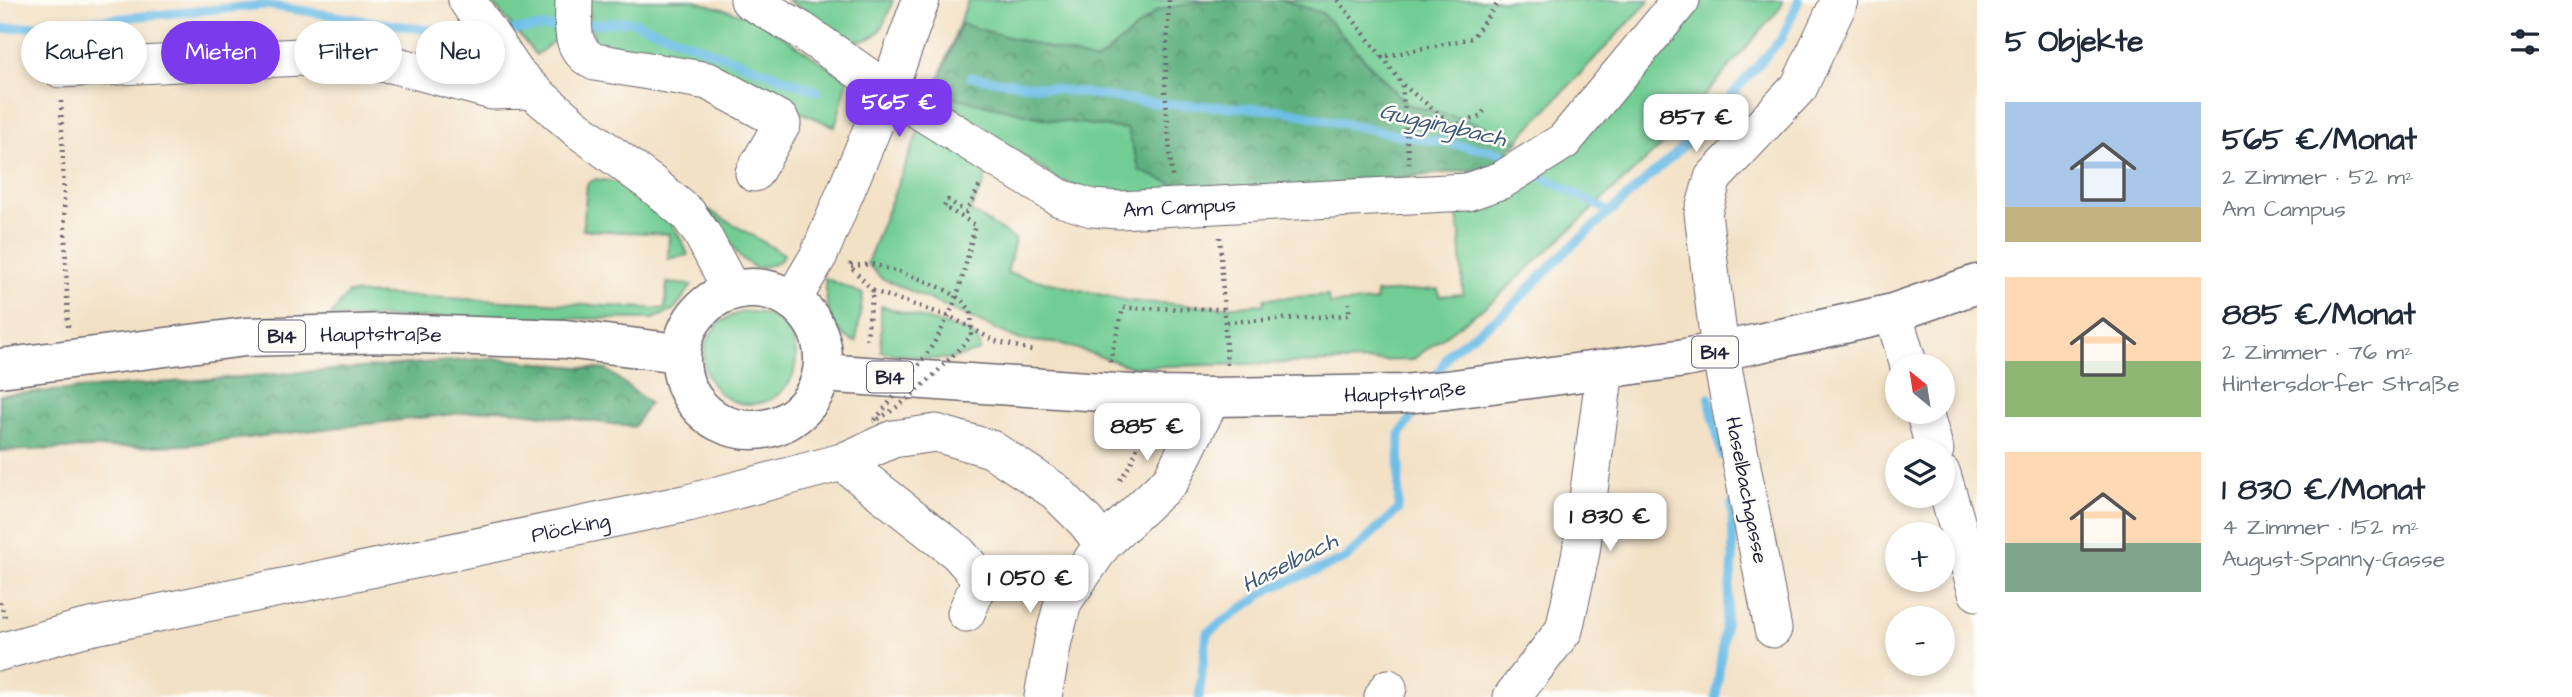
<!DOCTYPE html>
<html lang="de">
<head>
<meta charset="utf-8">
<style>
	:root { --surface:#fff; --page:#f6f6f7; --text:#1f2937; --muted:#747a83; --accent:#7c3aed }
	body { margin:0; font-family:"Architects Daughter",sans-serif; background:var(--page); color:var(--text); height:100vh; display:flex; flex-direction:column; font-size:26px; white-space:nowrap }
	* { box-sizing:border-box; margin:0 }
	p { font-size:23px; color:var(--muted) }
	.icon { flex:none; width:38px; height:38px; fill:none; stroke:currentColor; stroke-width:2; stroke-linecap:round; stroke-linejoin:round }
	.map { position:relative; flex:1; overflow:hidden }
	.details { display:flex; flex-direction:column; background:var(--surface); width:595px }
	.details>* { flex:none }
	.hud { position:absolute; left:21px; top:21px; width:665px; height:63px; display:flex; gap:14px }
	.needle { width:46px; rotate:330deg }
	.tools { position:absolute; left:1885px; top:354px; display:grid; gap:14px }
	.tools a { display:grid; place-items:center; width:70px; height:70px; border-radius:50%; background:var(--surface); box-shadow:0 4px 10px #0003; font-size:35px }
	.price { position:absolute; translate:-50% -60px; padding:0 16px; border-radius:14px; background:#fff; color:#222; font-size:23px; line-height:46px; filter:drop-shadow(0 2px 4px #0008) }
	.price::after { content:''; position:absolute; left:50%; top:42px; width:21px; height:16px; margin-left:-10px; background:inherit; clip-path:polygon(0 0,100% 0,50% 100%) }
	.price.active { background:var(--accent); color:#fff }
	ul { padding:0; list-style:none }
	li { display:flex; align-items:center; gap:21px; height:175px; padding:0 28px }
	li span { display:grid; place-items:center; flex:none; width:196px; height:140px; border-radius:0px; color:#555 }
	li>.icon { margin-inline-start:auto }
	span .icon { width:84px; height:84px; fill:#fffc; stroke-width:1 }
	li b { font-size:30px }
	h2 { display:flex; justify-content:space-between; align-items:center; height:84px; padding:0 28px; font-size:30px }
	.tag { padding:0 24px; border-radius:32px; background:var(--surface); box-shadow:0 4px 10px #0003; font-size:24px; line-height:63px }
	.tag.active { background:var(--accent); color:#fff }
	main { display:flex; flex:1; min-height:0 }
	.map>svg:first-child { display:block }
	.grass { fill:#72cd94; stroke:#4a7868; stroke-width:2 }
	.forest { fill:url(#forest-crowns); stroke:#40695c; stroke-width:2 }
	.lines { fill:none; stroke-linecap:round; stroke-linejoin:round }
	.stream { stroke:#6cbde7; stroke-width:9 }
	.minor-casing { stroke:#6b656c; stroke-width:39 }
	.major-casing { stroke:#6b656c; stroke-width:41 }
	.path { stroke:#6b656c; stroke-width:4.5; stroke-dasharray:2 5; stroke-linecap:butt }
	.minor { stroke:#fff; stroke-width:37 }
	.major { stroke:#fff; stroke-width:38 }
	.path-bridge { stroke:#6b656c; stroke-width:4.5; stroke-dasharray:2 5; stroke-linecap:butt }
	.labels { text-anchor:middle; stroke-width:5; stroke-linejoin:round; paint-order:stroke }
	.shield { fill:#fdfcf7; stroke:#646373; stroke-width:2 }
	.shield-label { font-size:19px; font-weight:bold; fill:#22223b }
	.street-label { font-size:21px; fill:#22223b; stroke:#fdfcf7 }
	.water-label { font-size:23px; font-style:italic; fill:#3c5877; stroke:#fdfcf7 }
</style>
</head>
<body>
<main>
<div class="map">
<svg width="1977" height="697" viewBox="0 0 1977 697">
	<defs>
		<pattern id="forest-crowns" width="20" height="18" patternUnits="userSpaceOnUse" patternTransform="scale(1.75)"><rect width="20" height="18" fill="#5db07e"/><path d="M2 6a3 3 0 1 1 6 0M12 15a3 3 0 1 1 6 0" fill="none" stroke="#4c8f68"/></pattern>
	</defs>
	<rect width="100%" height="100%" fill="#fdfcf7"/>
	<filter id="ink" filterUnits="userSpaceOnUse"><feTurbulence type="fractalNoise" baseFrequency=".0143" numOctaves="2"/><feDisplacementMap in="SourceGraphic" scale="14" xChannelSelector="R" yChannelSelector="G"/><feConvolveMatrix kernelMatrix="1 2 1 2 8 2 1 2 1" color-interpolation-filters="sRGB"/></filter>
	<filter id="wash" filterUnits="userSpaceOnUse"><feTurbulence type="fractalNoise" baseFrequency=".00686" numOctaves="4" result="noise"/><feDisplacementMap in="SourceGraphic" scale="28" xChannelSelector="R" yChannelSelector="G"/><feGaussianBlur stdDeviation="1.57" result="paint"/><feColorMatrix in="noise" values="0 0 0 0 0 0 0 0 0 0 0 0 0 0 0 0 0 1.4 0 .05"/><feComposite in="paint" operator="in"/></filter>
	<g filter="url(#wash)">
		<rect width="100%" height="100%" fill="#f3e1c6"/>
		<path class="grass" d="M490 0H559V37L536 55Z
			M588 0H692L757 19 848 80 835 127 713 74 594 44Z
			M787 0H893C884 24 880 45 849 40Z
			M968 0H1650L1491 168 1209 198 1109 199 1055 178 934 93Z
			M1691 0H1783L1781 7 1663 144 1494 300 1412 360 1132 367 1062 344 1020 340 881 278 867 263 922 122 987 167 984 183 970 211 1015 239 1007 273 1128 301 1218 307 1264 304V299L1328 295 1329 304 1376 301V293L1438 289 1439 296 1463 294 1460 234 1455 205 1503 192Z
			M596 179C606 181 619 182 628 186 653 196 680 231 688 255L668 259 669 234 583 230 587 184Z
			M707 209 784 254C780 266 767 266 755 268L740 257Z
			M825 278 863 294 856 342C825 329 827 307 825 278Z
			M667 283 692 285 674 310 653 319 330 317 348 293 665 309Z
			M881 306 969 332 978 340 980 351 950 359H933L881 352Z
			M704 358a46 46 0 1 1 92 0a46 46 0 1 1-92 0Z"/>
		<path class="forest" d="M1208 0H1283L1322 13 1406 104 1471 121 1519 141 1491 168 1209 198 1140 171 1127 129 1051 120 934 93 961 24 1097 61 1158 10Z
			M491 358 607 370 649 403 634 427 498 409 186 445 0 451V395Z"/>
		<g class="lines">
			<path class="stream" d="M583 25 631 21 817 91
				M0 29 265 5 454 34 478 32
				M499 31 565 26
				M971 77 1153 103 1281 110 1392 134 1498 152 1514 161
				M1532 171 1610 212 1674 155 1712 117 1782 38 1799 0
				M1434 379 1451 351 1507 311 1566 251 1610 212
				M1709 398 1722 456
				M1199 697 1207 633 1271 588 1345 559 1398 510 1400 435 1420 403
				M1716 697 1733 561 1732 504"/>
		</g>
	</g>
	<g filter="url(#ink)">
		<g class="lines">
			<g class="minor-casing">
				<g id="minor">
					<path d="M467 0 515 72 532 90 576 128 652 184 688 214 702 234 731 289"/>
					<path d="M574 0C574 27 568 48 595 62L708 81 780 120 782 124 754 173"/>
					<path id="s1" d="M749 0 801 30 888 91 1060 198 1092 208 1119 210 1467 192 1502 180 1564 141 1681 0"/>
					<path d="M60 69 300 57 391 64 492 91 532 90"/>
					<path d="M792 301 819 255 888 91 921 0"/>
					<path d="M1893 313 1909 366"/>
					<path d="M1924 411 1935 450"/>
					<path d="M842 462 958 553 981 579 966 613"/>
					<path d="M1942 474 1977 592"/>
					<path d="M1773 629 1720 351 1703 213 1713 178 1799 87 1840 0"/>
					<path id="s2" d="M0 652 81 629 688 503 842 462 893 439 936 433 991 449 1055 491 1086 522 1103 544"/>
					<path d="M1043 697 1053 641 1063 602 1103 544 1171 480 1212 397"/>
					<path d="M1383 697 1388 688"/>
					<path d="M1512 697 1564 630 1581 552 1605 369"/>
				</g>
			</g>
			<g class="major-casing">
				<g id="major">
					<circle cx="752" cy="359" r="71"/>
					<path id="s3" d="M0 368 245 337 388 333 565 339 679 353"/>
					<path id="s4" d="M822 373 1160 396 1212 397 1403 394 1446 390 1605 369 1685 358 1755 344 1893 313 1977 284"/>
				</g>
			</g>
			<path class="path" d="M1169 0 1165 88 1172 177
				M1338 0 1382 57 1472 38 1500 0
				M1382 57 1402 84 1409 165
				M1403 85 1454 126 1480 116 1484 111
				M61 101 68 327
				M962 217 944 207 948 200 966 212 980 185
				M1220 237 1227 365
				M851 263 850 266 873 291 866 343
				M851 266 872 264
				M873 291 951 317 995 341 1035 351
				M1227 322 1349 315V303
				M1110 362 1123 308 1225 309
				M1120 480C1131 464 1141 448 1137 428
				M0 602 5 617"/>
			<use href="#minor" class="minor"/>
			<use href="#major" class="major"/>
			<path class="path-bridge" d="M872 264C895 271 964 288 971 314 972 320 971 329 971 336 941 368 912 401 873 422
				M875 420C900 389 927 359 945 323 961 293 967 258 975 225L962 217"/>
		</g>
	</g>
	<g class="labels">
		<g class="shield">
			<rect x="259" y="320.5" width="46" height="31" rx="5"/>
			<rect x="1692" y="336.5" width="46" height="31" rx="5"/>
			<rect x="867" y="361.5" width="46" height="31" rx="5"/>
		</g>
		<g class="shield-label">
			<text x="282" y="343">B14</text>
			<text x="1715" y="359">B14</text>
			<text x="890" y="384">B14</text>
		</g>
		<g class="street-label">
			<text dy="7" stroke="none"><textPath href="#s1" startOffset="490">Am Campus</textPath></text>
			<text dy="7" stroke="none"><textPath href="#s3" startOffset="383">Hauptstraße</textPath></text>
			<text dy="7" stroke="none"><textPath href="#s4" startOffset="584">Hauptstraße</textPath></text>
			<text transform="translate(1747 490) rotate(79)" y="7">Haselbachgasse</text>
			<text dy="7" stroke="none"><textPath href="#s2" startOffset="584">Plöcking</textPath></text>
		</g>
		<g class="water-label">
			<text transform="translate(1443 124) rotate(13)" y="8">Guggingbach</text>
			<text transform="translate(1289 562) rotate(-27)" y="8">Haselbach</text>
		</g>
	</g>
</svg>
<div class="tools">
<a><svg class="needle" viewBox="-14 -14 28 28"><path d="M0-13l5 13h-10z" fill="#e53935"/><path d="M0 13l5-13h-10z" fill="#747a83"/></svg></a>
<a><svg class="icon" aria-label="layers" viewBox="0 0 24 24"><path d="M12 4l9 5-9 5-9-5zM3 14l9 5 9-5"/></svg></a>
<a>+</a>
<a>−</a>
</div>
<b class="price active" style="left:899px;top:139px">565 €</b>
<b class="price" style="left:1696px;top:154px">857 €</b>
<b class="price" style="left:1147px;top:463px">885 €</b>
<b class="price" style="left:1610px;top:553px">1 830 €</b>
<b class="price" style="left:1030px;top:615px">1 050 €</b>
<div class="hud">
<a class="tag">Kaufen</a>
<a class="tag active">Mieten</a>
<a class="tag">Filter</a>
<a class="tag">Neu</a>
</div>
</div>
<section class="details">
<h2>5 Objekte<svg class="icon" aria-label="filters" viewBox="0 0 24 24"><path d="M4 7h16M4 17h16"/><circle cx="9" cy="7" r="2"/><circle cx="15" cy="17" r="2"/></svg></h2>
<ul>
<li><span style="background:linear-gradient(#a9c7e8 75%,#c2b280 0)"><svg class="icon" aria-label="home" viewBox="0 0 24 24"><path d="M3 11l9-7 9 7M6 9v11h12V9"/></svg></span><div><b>565 €/Monat</b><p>2 Zimmer · 52 m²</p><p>Am Campus</p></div></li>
<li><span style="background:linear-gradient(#ffd9b3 60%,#8fb573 0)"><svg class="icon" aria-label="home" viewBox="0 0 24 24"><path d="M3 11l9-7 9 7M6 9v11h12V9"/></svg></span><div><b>885 €/Monat</b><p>2 Zimmer · 76 m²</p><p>Hintersdorfer Straße</p></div></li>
<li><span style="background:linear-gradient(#ffd9b3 65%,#7fa58c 0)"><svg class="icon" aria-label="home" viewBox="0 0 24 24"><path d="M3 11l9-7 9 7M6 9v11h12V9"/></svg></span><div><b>1 830 €/Monat</b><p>4 Zimmer · 152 m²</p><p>August-Spanny-Gasse</p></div></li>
</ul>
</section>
</main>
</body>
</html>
